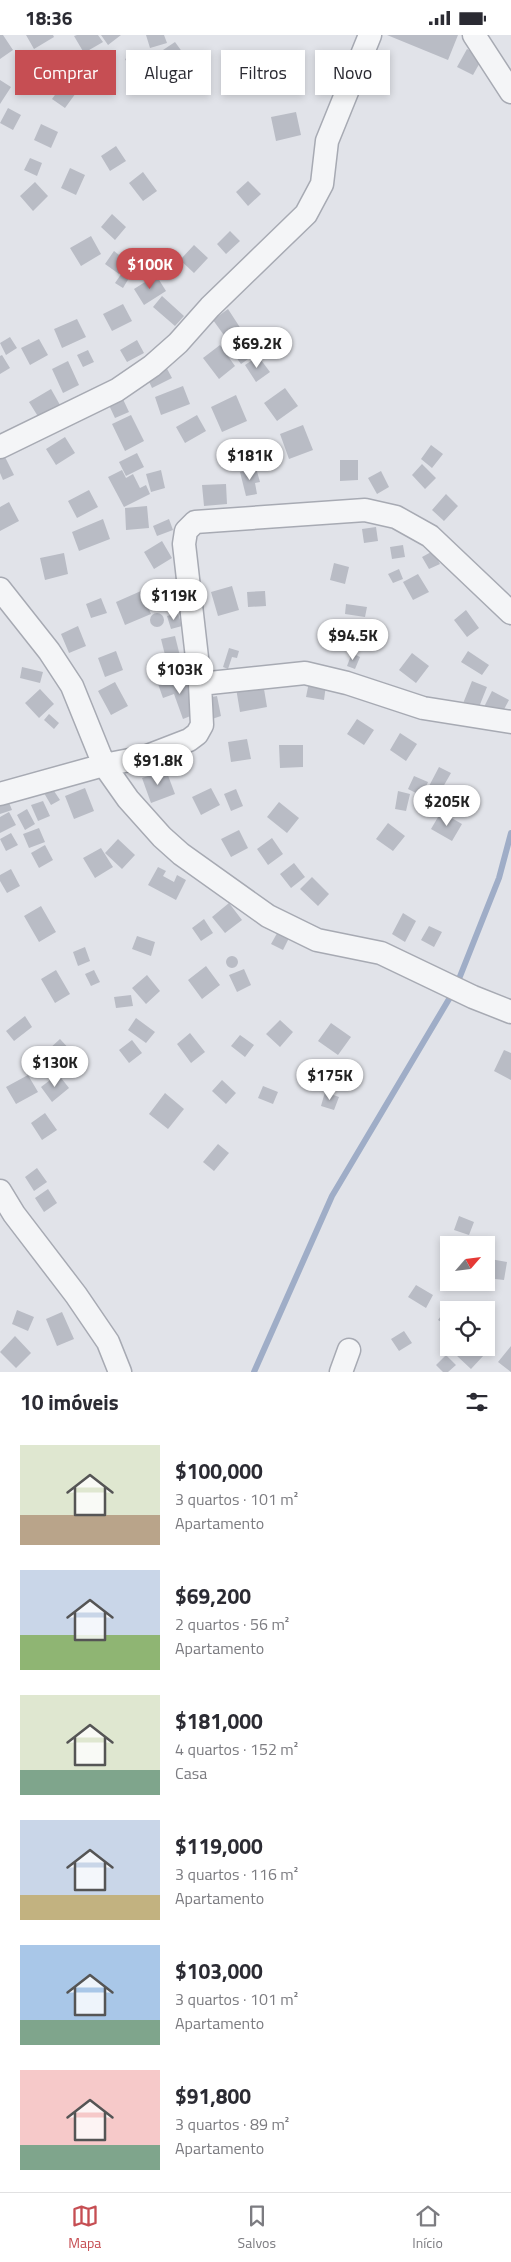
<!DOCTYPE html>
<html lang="pt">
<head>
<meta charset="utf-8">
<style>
	:root { --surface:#fff; --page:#f7f7f7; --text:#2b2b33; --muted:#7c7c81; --line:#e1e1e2; --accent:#c64e53 }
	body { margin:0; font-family:"Titillium Web",sans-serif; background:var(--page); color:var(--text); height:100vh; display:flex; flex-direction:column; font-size:19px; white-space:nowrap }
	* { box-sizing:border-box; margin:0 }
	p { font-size:16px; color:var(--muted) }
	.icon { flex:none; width:28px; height:28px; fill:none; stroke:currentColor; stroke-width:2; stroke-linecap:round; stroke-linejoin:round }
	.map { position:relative; height:1337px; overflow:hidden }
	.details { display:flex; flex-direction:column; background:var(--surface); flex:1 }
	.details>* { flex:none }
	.banner { position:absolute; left:15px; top:15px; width:481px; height:45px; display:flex; gap:10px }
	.needle { width:32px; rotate:62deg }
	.tools { position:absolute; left:440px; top:1201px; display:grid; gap:10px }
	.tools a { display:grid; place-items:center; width:55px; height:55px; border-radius:0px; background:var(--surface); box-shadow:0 2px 8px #0003; font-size:25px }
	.price { position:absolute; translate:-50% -42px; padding:0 11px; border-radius:18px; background:#fff; color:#222; font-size:16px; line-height:32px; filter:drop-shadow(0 1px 2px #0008) }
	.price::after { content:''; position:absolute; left:50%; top:30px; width:15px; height:11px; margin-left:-8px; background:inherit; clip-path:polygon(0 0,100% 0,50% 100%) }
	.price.on { background:var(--accent); color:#fff }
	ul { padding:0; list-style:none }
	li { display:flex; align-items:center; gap:15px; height:125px; padding:0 20px }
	li span { display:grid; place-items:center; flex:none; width:140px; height:100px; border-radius:0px; color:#555 }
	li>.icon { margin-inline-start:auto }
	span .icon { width:60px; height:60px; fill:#fffc; stroke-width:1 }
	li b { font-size:21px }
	h2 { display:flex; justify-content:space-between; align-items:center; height:60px; padding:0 20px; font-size:21px }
	.tag { padding:0 18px; border-radius:0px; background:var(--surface); box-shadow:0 2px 8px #0003; font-size:18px; line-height:45px }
	.tag.on { background:var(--accent); color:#fff }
	.status { display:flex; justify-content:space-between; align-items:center; height:35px; padding:0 25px; background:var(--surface); direction:ltr }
	.status svg { height:14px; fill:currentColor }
	.tabs { display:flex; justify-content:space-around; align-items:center; height:70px; border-top:1px solid var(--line); background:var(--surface); font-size:14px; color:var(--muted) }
	.tabs a { display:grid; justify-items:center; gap:2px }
	.tabs .on { color:var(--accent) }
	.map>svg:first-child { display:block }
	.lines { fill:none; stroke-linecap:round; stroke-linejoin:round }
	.stream { stroke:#9fadc7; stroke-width:6 }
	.building { fill:#b9bcc5 }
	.minor-casing { stroke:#a7aab3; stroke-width:25 }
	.minor { stroke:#f4f5f7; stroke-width:22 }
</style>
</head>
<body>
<div class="status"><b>18:36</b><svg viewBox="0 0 49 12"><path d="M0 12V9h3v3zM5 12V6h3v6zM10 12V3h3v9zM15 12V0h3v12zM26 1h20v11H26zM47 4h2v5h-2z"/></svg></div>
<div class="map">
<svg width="511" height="1337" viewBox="0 0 511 1337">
	<rect width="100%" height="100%" fill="#e1e3e9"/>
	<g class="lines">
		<path class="stream" d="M254 1337 332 1161 455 954 499 843 511 798"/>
	</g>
	<path class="building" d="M0 0H3L13 15 0 24Z
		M26 0H53L54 2 34 14Z
		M77 0H98L103 7 84 18 74 1Z
		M101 0H121L108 10Z
		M146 0H164L167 8 150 13Z
		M387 0H458L448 25Z
		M175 7 183 18 171 26 163 15Z
		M467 14 483 22 473 40 457 32Z
		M141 15 150 31 134 40 125 24Z
		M68 17 82 24 72 43 58 35Z
		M38 25 48 34 37 45 27 36Z
		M101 27 110 43 96 51 87 34Z
		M68 42 81 51 65 73 52 64Z
		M0 45 11 52 0 69Z
		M8 73 21 80 13 95 0 88Z
		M296 77 301 100 276 106 271 82Z
		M41 89 58 97 51 113 34 105Z
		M116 111 126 126 110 136 101 121Z
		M30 123 42 128 37 141 24 135Z
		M70 133 85 140 76 160 61 153Z
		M143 137 157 156 143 166 129 148Z
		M248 146 261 159 248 171 236 157Z
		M35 147 48 161 33 176 20 161Z
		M112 179 126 192 115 205 101 192Z
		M230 196 240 206 226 219 217 209Z
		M91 201 101 219 81 231 70 213Z
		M194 210 208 223 194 238 180 225Z
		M114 216 128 227 119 239 105 229Z
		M128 229 135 233 123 253 115 248Z
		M156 240 166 256 144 270 134 254Z
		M162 261 184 281 175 291 153 272Z
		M123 269 132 286 112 296 103 279Z
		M228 274 241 294 226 303 213 285Z
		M77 284 86 302 62 313 54 294Z
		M244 298 258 317 241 329 227 310Z
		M10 302 17 313 6 320 0 308Z
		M39 304 48 320 30 330 21 313Z
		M137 305 144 318 127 327 120 315Z
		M220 310 235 331 219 344 203 323Z
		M88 315 94 327 83 332 77 320Z
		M2 320 10 333 0 339V321Z
		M258 321 270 337 256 347 245 330Z
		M68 326 79 350 63 358 52 334Z
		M164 328 172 343 152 353 145 338Z
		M183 351 190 369 161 380 155 362Z
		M285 353 298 371 277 386 264 368Z
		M51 354 60 370 39 383 29 367Z
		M121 360 129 377 115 383 107 366Z
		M236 360 247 386 222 397 211 372Z
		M131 380 144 406 125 416 112 389Z
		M197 380 206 396 185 408 176 392Z
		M303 390 313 415 289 424 280 399Z
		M65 402 75 418 56 430 46 414Z
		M431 410 443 419 432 433 421 424Z
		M137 418 144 432 126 441 119 427Z
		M4 420 14 440 3 445 0 438V422Z
		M340 425H358V445L340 446Z
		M422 429 436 443 425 454 412 440Z
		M256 433 260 447 255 448 257 459 246 461 240 437Z
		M122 435 126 443 133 439 140 453 146 450 150 459 124 472 108 442Z
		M161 435 165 453 151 457 146 439Z
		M381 436 389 452 377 459 368 443Z
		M226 449 227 469 204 471 202 450Z
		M89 455 98 472 77 483 68 466Z
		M446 459 458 471 444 486 432 475Z
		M9 467 19 486 0 496V472Z
		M147 471 149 493 126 495 125 473Z
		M103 484 110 504 79 516 72 497Z
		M169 484 173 495 157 501 153 491Z
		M376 492 378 506 364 508 362 494Z
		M162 506 172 523 154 534 144 517Z
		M403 510 405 522 392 524 390 512Z
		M433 516 440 529 429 534 422 522Z
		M64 518 68 539 45 545 40 523Z
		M334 528 349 532 345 549 330 545Z
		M399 534 403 544 393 548 388 539Z
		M418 539 429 557 413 565 403 547Z
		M170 545 174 559 152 566 147 551Z
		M232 551 239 575 218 581 211 557Z
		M141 556 151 579 125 590 116 567Z
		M265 556 266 571 248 572 247 557Z
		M101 563 107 578 91 583 86 569Z
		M346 569 367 572 365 582 345 579Z
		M466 575 479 593 467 602 454 585Z
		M178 578 182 591 171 594 167 581Z
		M150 585a7 7 0 1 1 14 0a7 7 0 1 1-14 0Z
		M330 585 342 590 336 606 324 602Z
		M78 591 86 611 69 618 61 599Z
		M351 594 359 596 355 610 347 608Z
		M175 601 182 629 168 632 161 604Z
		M229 613 239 616 237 623 232 622 228 634 223 632Z
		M116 616 123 635 105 642 98 623Z
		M468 616 489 630 482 640 461 627Z
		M352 618 360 622 355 634 347 631Z
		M412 618 429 631 416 648 399 635Z
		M22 632 43 637 40 648 20 643Z
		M184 639 198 678 183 684 174 659 163 663 158 649Z
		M472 646 487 652 477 677 462 671Z
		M115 647 128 671 111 680 98 656Z
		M309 647 326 650 324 665 306 662Z
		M263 648 267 672 240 677 236 653Z
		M40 654 54 669 39 683 25 668Z
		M492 656 509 665 501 680 484 672Z
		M217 661 221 681 212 684 207 663Z
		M49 679 59 688 54 694 44 685Z
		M357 684 374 695 364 710 347 699Z
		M400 698 417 709 406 726 390 715Z
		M247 704 251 724 231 727 228 707Z
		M279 710H303V732L280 733Z
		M439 732 451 738 439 759 428 753Z
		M166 735 175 759 151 768 142 743Z
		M414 741 428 747 422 761 408 754Z
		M52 753 60 765 51 770 44 758Z
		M85 753 94 776 74 784 65 761Z
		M211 753 220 770 201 780 192 762Z
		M236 754 243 771 231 776 224 759Z
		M398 756 410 759 406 776 395 774Z
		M6 760 12 775 0 779V762Z
		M43 766 50 781 38 786 31 770Z
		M279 767 299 783 287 798 267 782Z
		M27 774 35 789 25 795 17 780Z
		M9 777 16 790 0 798V782Z
		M441 777 462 789 452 806 431 794Z
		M388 788 405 801 393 816 376 804Z
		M39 793 45 807 29 813 23 799Z
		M239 795 248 813 231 822 221 804Z
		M11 798 18 810 6 816 0 804Z
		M272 803 283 819 268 830 257 814Z
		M118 804 135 820 122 834 105 818Z
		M45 810 53 825 39 833 31 818Z
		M101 813 113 832 95 843 83 823Z
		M294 828 305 842 291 853 280 839Z
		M158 832 166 836 163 841 174 847 177 840 186 845 176 865 148 850Z
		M11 834 20 851 7 858 0 846V840Z
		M312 842 329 859 318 871 300 854Z
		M229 868 242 885 225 898 212 882Z
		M41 871 56 897 39 907 24 881Z
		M403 878 416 886 405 907 392 899Z
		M204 884 213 898 201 906 192 893Z
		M429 891 442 897 434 912 421 905Z
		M280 893 291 899 283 915 271 909Z
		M137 901 155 907 151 921 132 914Z
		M85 912 90 926 78 931 73 917Z
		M226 927a6 6 0 1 1 12 0a6 6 0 1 1-12 0Z
		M206 931 220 950 202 964 188 945Z
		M244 934 251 950 237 957 229 940Z
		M56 935 70 959 55 968 41 944Z
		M94 935 100 947 91 951 85 939Z
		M147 940 160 956 146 969 132 953Z
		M131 960 133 971 116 973 114 962Z
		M25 981 32 992 14 1006 6 996Z
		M136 983 155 997 146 1008 128 995Z
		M280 985 293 997 280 1012 266 999Z
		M331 988 351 1002 338 1020 318 1006Z
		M190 998 205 1017 191 1028 177 1009Z
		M240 1000 254 1010 245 1022 231 1011Z
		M60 1004 72 1017 60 1028 48 1015Z
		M132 1005 142 1018 129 1028 119 1015Z
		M504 1015 511 1018V1045L494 1036Z
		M81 1019 88 1030 73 1040 66 1029Z
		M58 1039 69 1053 52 1067 41 1052Z
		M28 1040 38 1057 16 1069 6 1052Z
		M222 1045 236 1058 226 1069 212 1056Z
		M263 1051 278 1057 273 1069 258 1063Z
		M325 1057 339 1062 334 1075 321 1071Z
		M165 1058 184 1074 168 1094 149 1079Z
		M45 1078 57 1095 42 1105 31 1088Z
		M218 1109 229 1118 214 1136 203 1127Z
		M37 1133 47 1147 34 1156 25 1142Z
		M48 1154 57 1168 44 1177 35 1163Z
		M459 1181 474 1187 469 1200 454 1195Z
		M490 1224 507 1227 504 1245 487 1243Z
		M416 1250 433 1260 426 1273 408 1262Z
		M451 1267 461 1275H449V1292L438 1285Z
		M17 1275 34 1282 28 1296 12 1289Z
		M62 1277 74 1304 57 1311 46 1284Z
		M404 1296 412 1308 399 1316 391 1304Z
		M15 1301 31 1318 16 1333 0 1317Z
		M511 1311V1337L498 1327Z
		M462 1312H476L484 1320 471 1334 456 1320Z
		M446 1320 456 1330 448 1337H443L436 1330Z"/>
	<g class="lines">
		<g class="minor-casing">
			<path id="minor" d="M474 0 511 57
				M0 412 117 355 152 331 178 308 210 272 306 179 322 149 327 106 370 0
				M0 554 49 616 72 651 104 730 128 764 162 802 181 819 268 881 317 905 381 918 473 962 511 977
				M200 649 305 638 347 648 423 673 511 687
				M0 759 104 730 145 722 189 705 197 699 202 690 200 649 184 509 186 496 195 487 365 475 396 482 430 501 511 578
				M0 1156 14 1179 76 1260 108 1307 120 1337
				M341 1337 349 1315"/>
		</g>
		<use href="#minor" class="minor"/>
	</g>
</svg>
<div class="tools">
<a><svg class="needle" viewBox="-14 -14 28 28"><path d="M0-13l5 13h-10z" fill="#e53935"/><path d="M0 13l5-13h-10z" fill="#7c7c81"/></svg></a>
<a><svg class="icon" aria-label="locate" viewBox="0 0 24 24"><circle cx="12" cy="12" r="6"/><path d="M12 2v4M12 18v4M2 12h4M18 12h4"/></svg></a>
</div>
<b class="price on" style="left:150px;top:255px">$100K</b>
<b class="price" style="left:257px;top:334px">$69.2K</b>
<b class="price" style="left:250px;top:446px">$181K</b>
<b class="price" style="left:174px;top:586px">$119K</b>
<b class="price" style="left:353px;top:626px">$94.5K</b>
<b class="price" style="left:180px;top:660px">$103K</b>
<b class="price" style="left:158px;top:751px">$91.8K</b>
<b class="price" style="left:447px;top:792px">$205K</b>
<b class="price" style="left:55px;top:1053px">$130K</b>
<b class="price" style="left:330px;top:1066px">$175K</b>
<div class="banner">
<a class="tag on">Comprar</a>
<a class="tag">Alugar</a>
<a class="tag">Filtros</a>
<a class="tag">Novo</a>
</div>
</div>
<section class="details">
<h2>10 imóveis<svg class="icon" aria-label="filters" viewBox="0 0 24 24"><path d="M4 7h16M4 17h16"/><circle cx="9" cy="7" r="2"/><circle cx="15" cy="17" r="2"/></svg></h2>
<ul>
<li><span style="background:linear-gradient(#dfe7d0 70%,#b9a48a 0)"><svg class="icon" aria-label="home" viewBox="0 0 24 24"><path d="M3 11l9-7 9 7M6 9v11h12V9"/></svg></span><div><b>$100,000</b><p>3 quartos · 101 m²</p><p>Apartamento</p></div></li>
<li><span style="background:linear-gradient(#c9d6e8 65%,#8fb573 0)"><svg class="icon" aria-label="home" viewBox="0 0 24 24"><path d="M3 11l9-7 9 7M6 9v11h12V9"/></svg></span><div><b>$69,200</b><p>2 quartos · 56 m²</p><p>Apartamento</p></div></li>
<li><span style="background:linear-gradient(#dfe7d0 75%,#7fa58c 0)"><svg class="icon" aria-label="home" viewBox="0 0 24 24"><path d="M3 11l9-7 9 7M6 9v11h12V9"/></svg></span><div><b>$181,000</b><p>4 quartos · 152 m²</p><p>Casa</p></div></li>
<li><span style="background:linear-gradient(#c9d6e8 75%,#c2b280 0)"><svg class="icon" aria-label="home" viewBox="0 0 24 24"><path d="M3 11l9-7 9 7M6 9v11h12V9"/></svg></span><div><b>$119,000</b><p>3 quartos · 116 m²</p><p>Apartamento</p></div></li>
<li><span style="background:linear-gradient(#a9c7e8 75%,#7fa58c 0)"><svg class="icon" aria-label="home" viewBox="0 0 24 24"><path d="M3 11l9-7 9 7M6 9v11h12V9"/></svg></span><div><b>$103,000</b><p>3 quartos · 101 m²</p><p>Apartamento</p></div></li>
<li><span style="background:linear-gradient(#f6c9c9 75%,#7fa58c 0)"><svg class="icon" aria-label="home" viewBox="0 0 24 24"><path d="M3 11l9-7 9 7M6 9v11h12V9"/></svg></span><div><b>$91,800</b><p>3 quartos · 89 m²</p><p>Apartamento</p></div></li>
</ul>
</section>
<nav class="tabs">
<a class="on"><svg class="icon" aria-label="map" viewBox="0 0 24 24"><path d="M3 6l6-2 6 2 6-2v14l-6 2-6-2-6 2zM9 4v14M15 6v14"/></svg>Mapa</a>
<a><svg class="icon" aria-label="saved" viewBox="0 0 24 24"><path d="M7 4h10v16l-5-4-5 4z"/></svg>Salvos</a>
<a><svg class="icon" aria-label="home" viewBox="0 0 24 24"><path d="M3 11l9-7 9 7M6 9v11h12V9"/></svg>Início</a>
</nav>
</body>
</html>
